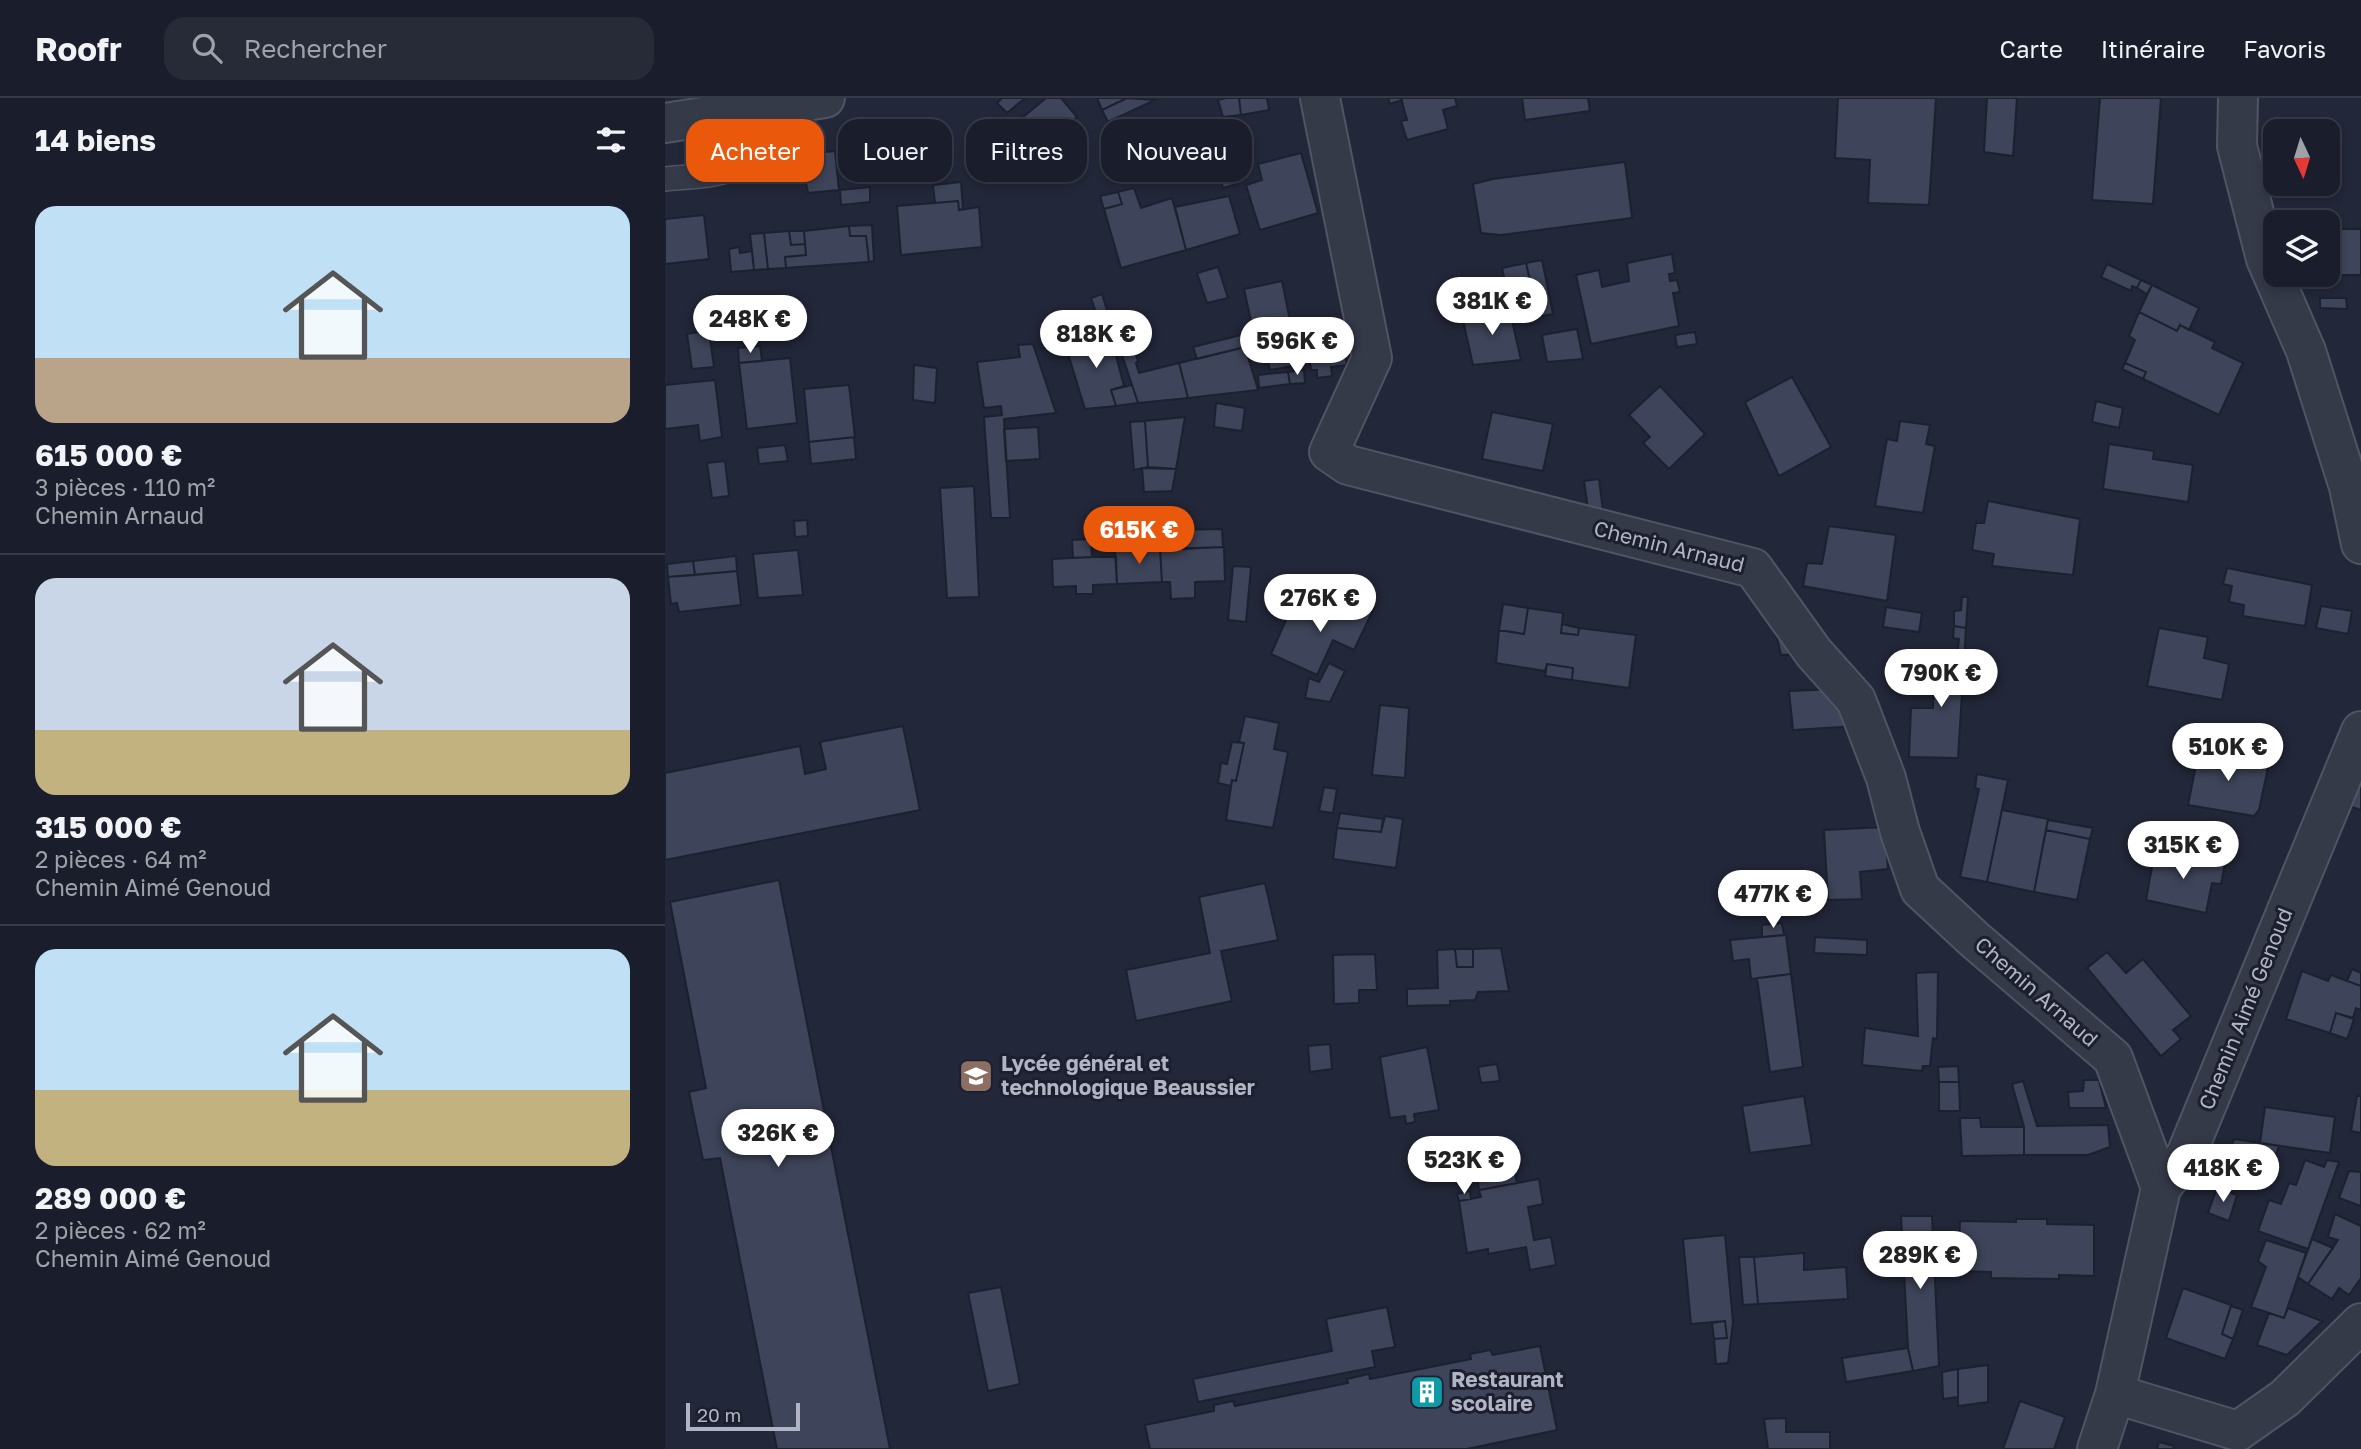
<!DOCTYPE html>
<html lang="fr">
<head>
<meta charset="utf-8">
<style>
	:root { --surface:#1a1d2b; --page:#272a37; --text:#f1f3f6; --muted:#9fa2a9; --line:#383b47; --accent:#ea580c }
	body { margin:0; font-family:"Golos Text",sans-serif; background:var(--page); color:var(--text); height:100vh; display:flex; flex-direction:column; font-size:26px; white-space:nowrap }
	* { box-sizing:border-box; margin:0 }
	p { font-size:23px; color:var(--muted) }
	.icon { flex:none; width:38px; height:38px; fill:none; stroke:currentColor; stroke-width:2; stroke-linecap:round; stroke-linejoin:round }
	.map { position:relative; flex:1; overflow:hidden }
	.side { display:flex; flex-direction:column; background:var(--surface); width:665px }
	.side>* { flex:none }
	.top-card { position:absolute; left:21px; top:21px; width:665px; height:63px; display:flex; gap:14px }
	.needle { width:46px; rotate:176deg }
	.tools { position:absolute; left:1598px; top:21px; display:grid; gap:14px }
	.tools a { display:grid; place-items:center; width:77px; height:77px; border-radius:14px; background:var(--surface); box-shadow:0 4px 10px #0003,0 0 0 2px var(--line); font-size:35px }
	.scale { position:absolute; left:21px; bottom:18px; width:114px; box-sizing:border-box; padding-left:7px; border:4px solid #b0b4c5; border-top:0; font-size:19px; line-height:24px; white-space:nowrap; color:#b0b4c5; -webkit-text-stroke:5px #1b1f2e; paint-order:stroke }
	.price { position:absolute; translate:-50% -60px; padding:0 16px; border-radius:24px; background:#fff; color:#222; font-size:23px; line-height:46px; filter:drop-shadow(0 2px 4px #0008) }
	.price::after { content:''; position:absolute; left:50%; top:42px; width:21px; height:16px; margin-left:-10px; background:inherit; clip-path:polygon(0 0,100% 0,50% 100%) }
	.price.active { background:var(--accent); color:#fff }
	ul { padding:0; list-style:none }
	li { display:grid; align-content:center; gap:14px; height:371px; padding:0 35px }
	li+li { border-top:2px solid var(--line) }
	li span { display:grid; place-items:center; height:217px; border-radius:21px; color:#555 }
	li>.icon { margin-inline-start:auto }
	span .icon { width:126px; height:126px; fill:#fffc; stroke-width:1 }
	li b { font-size:30px }
	h2 { display:flex; justify-content:space-between; align-items:center; height:84px; padding:0 35px; font-size:30px }
	.pill { padding:0 24px; border-radius:21px; background:var(--surface); box-shadow:0 4px 10px #0003,0 0 0 2px var(--line); font-size:24px; line-height:63px }
	.pill.active { background:var(--accent); color:#fff }
	header { display:flex; align-items:center; gap:42px; box-sizing:border-box; height:98px; padding:0 35px; background:var(--surface); border-bottom:2px solid var(--line) }
	header strong { font-size:33px }
	nav { display:flex; gap:38px; margin-inline-start:auto; font-size:24px }
	.search { width:490px; height:63px; background:var(--page); display:flex; align-items:center; gap:18px; box-sizing:border-box; padding:0 24px; border-radius:21px; color:var(--muted); font-size:26px }
	main { display:flex; flex:1; min-height:0 }
	.map>svg:first-child { display:block }
	.building { fill:#3e4459; stroke:#1c2130; stroke-width:2 }
	.lines { fill:none; stroke-linecap:round; stroke-linejoin:round }
	.service-casing { stroke:#505464; stroke-width:26 }
	.minor-casing { stroke:#505464; stroke-width:42 }
	.tertiary-casing { stroke:#505464; stroke-width:42 }
	.service { stroke:#353a49; stroke-width:23 }
	.minor { stroke:#353a49; stroke-width:38 }
	.tertiary { stroke:#353a49; stroke-width:38 }
	.labels { text-anchor:middle; stroke-width:6; stroke-linejoin:round; paint-order:stroke }
	.street-label { font-size:21px; fill:#b0b4c5; stroke:#1b1f2e }
	.poi-label { font-size:21px; font-weight:bold; fill:#b0b4c5; stroke:#1b1f2e; text-anchor:start }
</style>
</head>
<body>
<header>
<strong>Roofr</strong>
<div class="search"><svg class="icon" aria-label="search" viewBox="0 0 24 24"><circle cx="10" cy="10" r="6"/><path d="M15 15l6 6"/></svg>Rechercher</div>
<nav><a>Carte</a><a>Itinéraire</a><a>Favoris</a></nav>
</header>
<main>
<section class="side">
<h2>14 biens<svg class="icon" aria-label="filters" viewBox="0 0 24 24"><path d="M4 7h16M4 17h16"/><circle cx="9" cy="7" r="2"/><circle cx="15" cy="17" r="2"/></svg></h2>
<ul>
<li><span style="background:linear-gradient(#bfe0f5 70%,#b9a48a 0)"><svg class="icon" aria-label="home" viewBox="0 0 24 24"><path d="M3 11l9-7 9 7M6 9v11h12V9"/></svg></span><div><b>615 000 €</b><p>3 pièces · 110 m²</p><p>Chemin Arnaud</p></div></li>
<li><span style="background:linear-gradient(#c9d6e8 70%,#c2b280 0)"><svg class="icon" aria-label="home" viewBox="0 0 24 24"><path d="M3 11l9-7 9 7M6 9v11h12V9"/></svg></span><div><b>315 000 €</b><p>2 pièces · 64 m²</p><p>Chemin Aimé Genoud</p></div></li>
<li><span style="background:linear-gradient(#bfe0f5 65%,#c2b280 0)"><svg class="icon" aria-label="home" viewBox="0 0 24 24"><path d="M3 11l9-7 9 7M6 9v11h12V9"/></svg></span><div><b>289 000 €</b><p>2 pièces · 62 m²</p><p>Chemin Aimé Genoud</p></div></li>
</ul>
</section>
<div class="map">
<svg width="1696" height="1351" viewBox="0 0 1696 1351">
	<rect width="100%" height="100%" fill="#222739"/>
	<path class="building" d="M337 0H360L342 15 332 5Z
		M381 0H396L412 19 385 42 382 39 368 49 370 53 320 65 313 48 335 42 334 39Z
		M432 0H462L437 12Z
		M462 0 490 2 443 24 437 12Z
		M561 0H574L576 17 558 19 553 2Z
		M574 0H602L604 12 576 17Z
		M723 0H736L737 2 725 6Z
		M736 0H790L792 8 778 12 783 31 742 42 736 23 742 22Z
		M857 0H923L925 13 860 22Z
		M1173 0H1271L1264 107 1203 105 1205 62 1170 60Z
		M1322 0H1352L1348 58 1319 54Z
		M1435 0H1496L1488 106 1427 102Z
		M553 21 566 67 553 72 540 26Z
		M406 51 410 66 397 69 394 54Z
		M170 53 174 92 143 95 135 56Z
		M636 55 653 115 595 132 581 87 597 82 593 66Z
		M960 64 967 120 836 137 816 135 808 86 828 81Z
		M566 67 572 86 558 90 553 72Z
		M296 84 298 111 294 112 293 103 270 105 268 87Z
		M205 89V104L176 107 175 92Z
		M469 90 476 110 507 100 521 152 456 170 439 111 457 106 453 94Z
		M453 94 457 106 439 111 435 98Z
		M564 98 575 136 521 152 510 109Z
		M293 103 294 112 314 109 317 149 236 157 232 108Z
		M39 117 44 161 0 166V121Z
		M207 127 209 163 204 164 201 138H185L184 128Z
		M184 128 185 138H201L204 164 121 170 120 159 141 157 139 133Z
		M1665 131H1696V177H1665Z
		M124 133H139L140 146 126 147Z
		M124 133 126 147 140 146 141 157 120 159 121 170 103 171 99 135Z
		M99 135 103 171 89 172 85 136Z
		M74 149 75 155 87 153 89 172 66 174 64 151Z
		M1007 156 1010 175 1004 176 1005 183 1012 182 1015 194 1008 195 1014 228 926 246 911 177 934 172 937 189 964 183 962 165Z
		M877 162 888 216 873 219 861 165Z
		M861 165 867 191 843 197 837 170Z
		M1442 166 1476 182 1472 190 1467 188 1466 193 1436 179Z
		M553 169 563 200 542 205 532 175Z
		M1476 182 1487 187 1482 196 1472 190Z
		M617 183 634 267 605 272 601 254 593 255 579 191Z
		M1487 187 1534 210 1524 232 1515 227 1512 233 1474 214Z
		M437 196 444 219 434 223 426 200Z
		M841 196 844 209 797 218 795 204Z
		M1655 200H1681L1682 211 1655 210Z
		M131 207 133 237 105 240 102 210Z
		M844 209 856 262 808 267 797 218Z
		M1474 214 1512 233 1515 227 1550 244 1547 250 1578 265 1554 317 1478 281 1481 274 1460 265 1470 242 1464 238Z
		M458 218 473 263 471 265 474 275 514 265 523 300 473 305 445 221Z
		M675 224 682 267 666 269 667 278 652 280V272H646L641 229Z
		M912 231 918 261 882 264 877 237Z
		M44 232 49 269 27 271 22 236Z
		M1030 234 1032 246 1012 249 1010 237Z
		M445 235 459 288 446 292 451 308 420 311 400 246Z
		M576 237 580 249 532 261 528 249Z
		M368 246 391 315 339 321 345 420H326L319 319 337 317 336 308 319 310 312 264 355 259 353 247Z
		M95 248 97 263 74 265 73 250Z
		M580 249 593 292 523 300 514 265Z
		M125 260 132 325 82 331 74 265Z
		M1460 265 1481 274 1478 281 1457 271Z
		M249 267 272 270 270 305 248 302Z
		M639 272 640 285 625 286 623 274Z
		M623 274 625 286 594 290 593 277Z
		M1127 279 1166 349 1114 378 1080 304Z
		M50 282 57 339 35 343 33 327 0 331V287Z
		M184 287 190 339 144 344 139 291Z
		M467 287 473 305 451 308 446 292Z
		M995 288 1040 336 1004 371 978 345 985 339 964 317Z
		M1431 303 1458 310 1454 330 1427 324Z
		M551 305 580 310 577 333 549 329Z
		M827 314 888 326 878 373 817 361Z
		M520 319 511 371 483 369 480 323Z
		M480 323 483 369 469 372 465 324Z
		M1235 323 1265 327 1261 346 1270 348 1258 415 1210 408 1222 341 1232 343Z
		M373 329 375 361 341 363 339 331Z
		M189 339 191 361 146 366 144 344Z
		M1444 346 1489 353 1488 361 1528 367 1523 404 1438 391Z
		M120 347 123 363 94 366 92 350Z
		M60 363 64 398 47 400 42 365Z
		M477 370 511 371 507 393 479 394Z
		M934 381 938 413 923 411 919 383Z
		M309 388 314 499 282 500 275 390Z
		M1323 403 1415 421 1408 477 1327 468 1329 456 1307 452 1311 425H1319Z
		M142 422 143 438 130 439 129 423Z
		M1164 428 1231 437 1222 503 1138 488 1142 465 1157 466Z
		M501 430 497 452 463 453 462 440 483 439V431Z
		M557 431 558 449 497 452 501 432Z
		M426 441 427 459 408 460 407 442Z
		M559 449 560 483 530 484V500L506 501 505 484H497L495 451Z
		M495 451 497 484 452 486 450 453Z
		M133 452 138 497 93 500 88 456Z
		M71 458 72 473 30 477 28 463Z
		M427 459H451L452 486 428 487V496H411V488L388 489 387 461Z
		M28 463 30 477 3 479 2 466Z
		M568 468 586 469 581 524 563 522Z
		M1562 470 1647 487 1640 528 1578 518 1579 507 1564 504 1567 488 1558 486Z
		M72 473 76 507 14 514 12 505 6 506 3 479Z
		M688 497 710 508 689 552 668 542 652 577 606 556 628 506 655 518 660 510 677 519Z
		M1297 499H1303L1301 530 1289 528V513L1296 512Z
		M838 506 863 510 859 536 834 532Z
		M1656 508 1687 513 1683 536 1651 530Z
		M1221 509 1257 515 1254 534 1218 529Z
		M863 510 898 515 896 535 913 537 914 530 971 537 964 590 907 582 908 570 882 566 880 573 831 565 834 532 859 536Z
		M897 526 914 530 913 537 896 535Z
		M1289 528 1301 530 1293 660 1244 659 1246 610H1268L1269 558H1292L1294 541 1288 540Z
		M1494 530 1543 539 1539 560 1564 566 1557 602 1482 588Z
		M1110 532 1139 556 1116 557Z
		M664 565 680 573 665 604 640 600 644 580 654 584Z
		M882 566 908 570 907 582 880 578Z
		M1173 591 1193 628 1128 632 1124 593Z
		M715 607 744 610 740 680 707 677Z
		M580 618 614 625 609 651 623 654 608 730 561 722 567 682 571 683 579 645 574 644Z
		M238 628 255 712 0 762V675L135 648 140 676 161 671 155 644Z
		M567 644 579 645 571 683 567 682 566 688 553 685 556 665 562 666Z
		M1534 652 1604 665 1594 712 1589 718 1523 707Z
		M1312 676 1343 682 1322 784 1295 779 1314 691 1310 690Z
		M1696 679V712L1684 708Z
		M659 689 672 691 668 715 654 713Z
		M1337 712 1383 721 1369 794 1322 784Z
		M675 715 718 721 716 734 672 730Z
		M720 718 738 721 731 770 668 761 672 730 716 734Z
		M1383 722 1428 730 1425 741 1381 732Z
		M1220 729 1223 771 1195 774 1197 801 1163 802 1159 732Z
		M1381 732 1425 741 1412 802 1369 794Z
		M1490 752 1560 766 1556 786 1547 785 1541 815 1481 802Z
		M114 782 225 1351H112L55 1060 38 1062 24 994 41 990 5 804Z
		M600 785 613 842 556 853 567 903 471 923 461 872 545 855 534 799Z
		M1117 825 1119 837 1097 839V827Z
		M1121 837 1126 876 1086 881 1084 861 1068 863 1065 842Z
		M1150 839 1202 842V857L1149 855Z
		M836 850 844 893 813 894 810 902 785 903V907L742 908V891L773 890 772 852 790 851 792 869H808V851Z
		M790 851H808V869H792Z
		M1442 854 1461 875 1478 861 1526 918 1508 932 1516 941 1496 958 1422 870Z
		M710 856 712 892H694V905L669 906 668 857Z
		M1687 871 1696 875V888L1682 883Z
		M1637 873 1663 883 1666 877 1696 888V912L1691 910 1688 920 1671 915 1665 935 1621 921Z
		M1273 874 1272 941 1268 940 1265 968H1258L1257 973 1197 967 1200 930 1253 938 1251 875Z
		M1126 876 1138 969 1105 974 1092 880Z
		M1671 915 1689 921 1682 941 1665 935Z
		M665 946 667 971 645 974 643 948Z
		M762 949 774 1012 749 1016 750 1024 741 1026 740 1018 725 1020 715 959Z
		M832 966 835 983 816 985 813 969Z
		M1293 968 1294 984H1274L1273 969Z
		M1419 982H1434L1441 1010H1404L1403 994 1418 993Z
		M1358 983 1372 1028 1443 1027 1445 1049 1423 1057H1359V1029L1347 986Z
		M1274 984H1294L1295 1013H1274Z
		M1139 998 1147 1047 1085 1055 1077 1008Z
		M1692 998H1696V1035L1686 1033Z
		M1600 1009 1670 1019 1665 1055 1595 1045Z
		M1295 1020H1315L1316 1029H1359V1057L1297 1058Z
		M1569 1041 1614 1048 1604 1075 1559 1068Z
		M1640 1062 1659 1069 1662 1062 1674 1064 1643 1151 1593 1133 1604 1102 1616 1106 1624 1085 1631 1087Z
		M849 1071 852 1085 814 1092 812 1078Z
		M1684 1073 1696 1074V1108L1674 1100Z
		M874 1081 878 1106 863 1109 869 1142 886 1139 891 1167 865 1172 861 1149 823 1156V1151L802 1155 794 1103 816 1099 814 1092Z
		M1552 1090 1572 1097 1564 1123 1543 1115Z
		M805 1093 806 1101 794 1103 792 1096Z
		M1670 1116 1696 1128V1180L1684 1197 1674 1190 1667 1201 1643 1186 1673 1142 1663 1139Z
		M1236 1118H1267L1274 1268 1248 1273 1243 1250Z
		M1351 1121H1382V1126L1429 1127V1178L1394 1177V1181L1326 1180V1174L1293 1173 1295 1123 1351 1124Z
		M1060 1137 1068 1224 1063 1265 1051 1266 1049 1241 1062 1240 1060 1223 1026 1226 1018 1141Z
		M1647 1141 1668 1150 1643 1186 1633 1179Z
		M1601 1142 1641 1155 1619 1220 1586 1209 1601 1169 1593 1163Z
		M1139 1155V1172L1181 1169 1183 1201 1093 1206 1089 1159Z
		M1074 1159H1089L1093 1206 1078 1207Z
		M336 1189 355 1286 323 1293 303 1195Z
		M1518 1190 1566 1207 1557 1236 1568 1241 1560 1261 1501 1240Z
		M1566 1208 1578 1212 1568 1241 1557 1236Z
		M722 1209 730 1249 707 1253 710 1269 533 1304 528 1281 667 1253 661 1221Z
		M1623 1210 1657 1223 1622 1257 1592 1247 1604 1215 1619 1220Z
		M1060 1223 1062 1240 1049 1241 1047 1225Z
		M875 1248 892 1332 802 1351H485L480 1327 549 1313V1307L568 1303 570 1308 683 1285 682 1281 704 1276 705 1281 806 1261 805 1256 825 1252 828 1257Z
		M1243 1250 1248 1273 1181 1284 1177 1260Z
		M1323 1267V1304L1293 1308V1271Z
		M1293 1271V1299L1278 1301 1277 1274Z
		M1355 1303 1400 1319 1389 1351H1338Z
		M1121 1320V1334H1165V1351H1103L1099 1321Z
		M1494 1344 1509 1348 1508 1351H1492Z"/>
	<g class="lines">
		<g class="service-casing">
			<path id="service" d="M0 81C33 77 66 82 87 53L84 14"/>
		</g>
		<g class="minor-casing">
			<path id="minor" d="M655 0 707 260 664 354 683 367 1088 470 1149 555 1191 602 1221 680 1235 734 1255 791 1310 842 1448 960 1496 1090
				M1573 0 1572 48 1601 161 1641 253 1684 389 1696 446
				M1450 1296 1573 1333 1620 1300 1696 1225
				M1432 1351 1450 1296 1496 1090 1521 1057 1696 633"/>
		</g>
		<g class="tertiary-casing">
			<path id="tertiary" d="M0 25 160 0"/>
		</g>
		<use href="#service" class="service"/>
		<use href="#minor" class="minor"/>
		<use href="#tertiary" class="tertiary"/>
	</g>
	<defs>
		<g id="school-square" transform="scale(1.75)"><rect x="-9" y="-9" width="18" height="18" rx="4" fill="#8d6e63" stroke="#1b1f2e"/><path d="M0-5L7-2L0 1L-7-2ZM-4 1L0 2.5L4 1V4Q0 6-4 4Z" fill="#fff"/></g>
		<g id="building-square" transform="scale(1.75)"><rect x="-9" y="-9" width="18" height="18" rx="4" fill="#0f9aa8" stroke="#1b1f2e"/><path d="M-4-6H4V6H1V3H-1V6H-4ZM-2.5-4.3h1.7v1.8h-1.7ZM.8-4.3h1.7v1.8H.8ZM-2.5-1h1.7V.8h-1.7ZM.8-1h1.7V.8H.8Z" fill="#fff"/></g>
	</defs>
	<g fill-rule="evenodd">
		<use href="#school-square" x="311" y="978"/>
		<use href="#building-square" x="762" y="1294"/>
	</g>
	<g class="labels">
		<g class="street-label">
			<text transform="translate(1004 449) rotate(14)" y="7">Chemin Arnaud</text>
			<text transform="translate(1371 894) rotate(41)" y="7">Chemin Arnaud</text>
			<text transform="translate(1581 911) rotate(-68)" y="7">Chemin Aimé Genoud</text>
		</g>
		<g class="poi-label">
			<text x="336" y="973">Lycée général et<tspan x="336" dy="24">technologique Beaussier</tspan></text>
			<text x="786" y="1289">Restaurant<tspan x="786" dy="24">scolaire</tspan></text>
		</g>
	</g>
</svg>
<div class="tools">
<a><svg class="needle" viewBox="-14 -14 28 28"><path d="M0-13l5 13h-10z" fill="#e53935"/><path d="M0 13l5-13h-10z" fill="#9fa2a9"/></svg></a>
<a><svg class="icon" aria-label="layers" viewBox="0 0 24 24"><path d="M12 4l9 5-9 5-9-5zM3 14l9 5 9-5"/></svg></a>
</div>
<div class="scale">20 m</div>
<b class="price" style="left:827px;top:239px">381K €</b>
<b class="price" style="left:85px;top:257px">248K €</b>
<b class="price" style="left:431px;top:272px">818K €</b>
<b class="price" style="left:632px;top:279px">596K €</b>
<b class="price active" style="left:474px;top:468px">615K €</b>
<b class="price" style="left:655px;top:536px">276K €</b>
<b class="price" style="left:1276px;top:611px">790K €</b>
<b class="price" style="left:1563px;top:685px">510K €</b>
<b class="price" style="left:1518px;top:783px">315K €</b>
<b class="price" style="left:1108px;top:832px">477K €</b>
<b class="price" style="left:113px;top:1071px">326K €</b>
<b class="price" style="left:799px;top:1098px">523K €</b>
<b class="price" style="left:1558px;top:1106px">418K €</b>
<b class="price" style="left:1255px;top:1193px">289K €</b>
<div class="top-card">
<a class="pill active">Acheter</a>
<a class="pill">Louer</a>
<a class="pill">Filtres</a>
<a class="pill">Nouveau</a>
</div>
</div>
</main>
</body>
</html>
